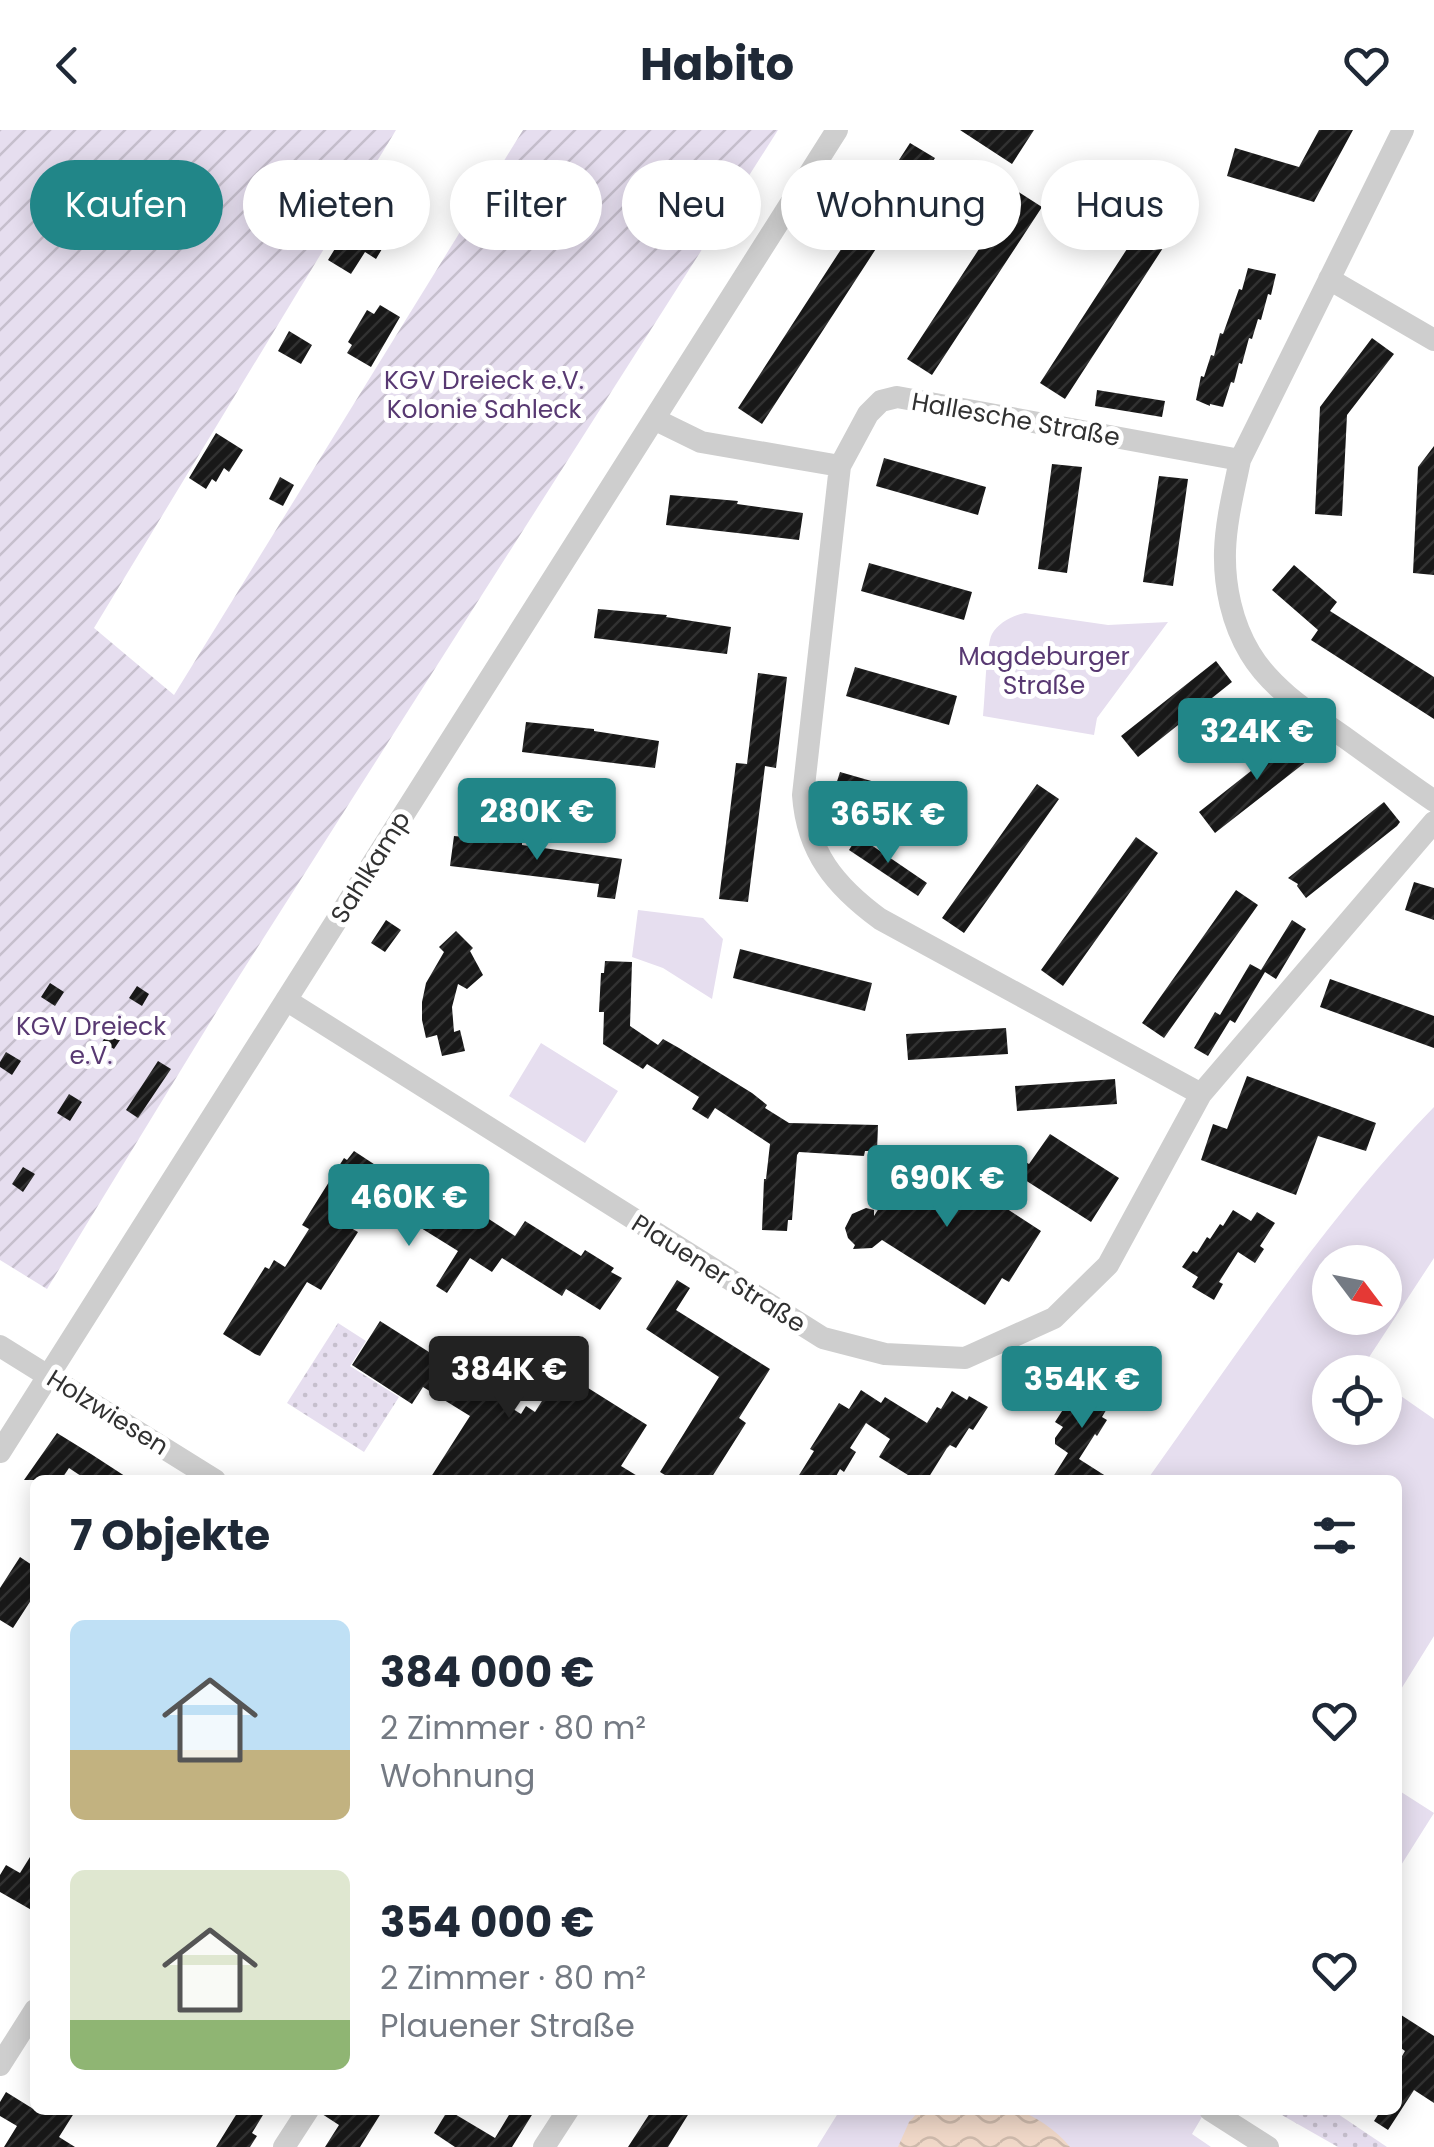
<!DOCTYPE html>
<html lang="de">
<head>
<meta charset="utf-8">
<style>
	:root { --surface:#fff; --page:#f6f6f7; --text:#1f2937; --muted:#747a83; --accent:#218688 }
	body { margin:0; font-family:Poppins,sans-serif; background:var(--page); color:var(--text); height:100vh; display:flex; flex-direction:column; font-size:38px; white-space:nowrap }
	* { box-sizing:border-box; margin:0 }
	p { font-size:32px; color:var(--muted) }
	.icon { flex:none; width:55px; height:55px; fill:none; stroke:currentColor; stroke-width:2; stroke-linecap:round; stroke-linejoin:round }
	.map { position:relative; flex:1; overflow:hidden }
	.sheet { position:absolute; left:30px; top:1345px; width:1372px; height:640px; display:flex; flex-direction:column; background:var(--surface); border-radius:15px; box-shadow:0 5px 25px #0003 }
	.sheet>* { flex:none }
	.top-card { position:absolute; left:30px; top:30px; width:1375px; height:90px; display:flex; gap:20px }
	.needle { width:65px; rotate:122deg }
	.fabs { position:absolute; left:1312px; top:1115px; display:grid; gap:20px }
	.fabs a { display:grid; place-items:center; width:90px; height:90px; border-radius:50%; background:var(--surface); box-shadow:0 5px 25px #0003; font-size:50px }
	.price { position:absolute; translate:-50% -85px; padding:0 22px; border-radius:10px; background:var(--accent); color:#fff; font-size:32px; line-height:65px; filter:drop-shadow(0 2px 5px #0008) }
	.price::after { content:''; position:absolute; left:50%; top:60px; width:30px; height:22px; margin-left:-15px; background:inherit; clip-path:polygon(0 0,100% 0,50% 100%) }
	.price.on { background:#222; color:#fff }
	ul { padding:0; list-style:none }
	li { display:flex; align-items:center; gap:30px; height:250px; padding:0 40px }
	li span { display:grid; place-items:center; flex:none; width:280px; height:200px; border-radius:15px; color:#555 }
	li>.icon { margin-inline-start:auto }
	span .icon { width:120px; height:120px; fill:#fffc; stroke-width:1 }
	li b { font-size:42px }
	h2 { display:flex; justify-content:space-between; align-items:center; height:120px; padding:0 40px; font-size:42px }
	.chip { padding:0 35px; border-radius:45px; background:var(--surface); box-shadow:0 5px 25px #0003; font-size:35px; line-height:90px }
	.chip.on { background:var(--accent); color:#fff }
	header { display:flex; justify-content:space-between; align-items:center; height:130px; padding:0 40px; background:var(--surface); font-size:45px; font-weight:700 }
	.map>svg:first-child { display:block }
	.grass { fill:url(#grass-dots) }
	.park { fill:#e6deef; fill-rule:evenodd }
	.garden { fill:url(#garden-furrows) }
	.water { fill:url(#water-waves) }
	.building { fill:url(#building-hatch) }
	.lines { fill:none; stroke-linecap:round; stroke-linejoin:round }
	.minor { stroke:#cecece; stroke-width:22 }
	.labels { text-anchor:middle; stroke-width:10; stroke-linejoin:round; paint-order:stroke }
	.park-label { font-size:25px; fill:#583972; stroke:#fff }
	.street-label { font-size:25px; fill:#313131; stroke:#fff }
</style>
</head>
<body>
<header><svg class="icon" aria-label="back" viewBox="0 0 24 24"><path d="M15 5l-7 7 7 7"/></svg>Habito<svg class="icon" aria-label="heart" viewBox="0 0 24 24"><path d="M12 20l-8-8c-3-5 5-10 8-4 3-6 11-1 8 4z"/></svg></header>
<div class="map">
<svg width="1434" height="2017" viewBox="0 0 1434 2017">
	<defs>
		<pattern id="grass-dots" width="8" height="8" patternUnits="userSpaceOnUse" patternTransform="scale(2.5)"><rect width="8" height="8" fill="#e6deef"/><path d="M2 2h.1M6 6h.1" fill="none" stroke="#c6bfcd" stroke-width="1.8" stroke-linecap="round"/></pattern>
		<pattern id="garden-furrows" width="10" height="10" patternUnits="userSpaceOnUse" patternTransform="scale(2.5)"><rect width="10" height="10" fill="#e6deef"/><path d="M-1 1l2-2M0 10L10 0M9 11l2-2" fill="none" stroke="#c6bfcd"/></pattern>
		<pattern id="water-waves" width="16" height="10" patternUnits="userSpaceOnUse" patternTransform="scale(2.5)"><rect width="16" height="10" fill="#f0d8c8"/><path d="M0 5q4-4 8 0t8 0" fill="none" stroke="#cebaac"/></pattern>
		<pattern id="building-hatch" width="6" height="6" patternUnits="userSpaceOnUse" patternTransform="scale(2.5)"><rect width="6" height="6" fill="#181818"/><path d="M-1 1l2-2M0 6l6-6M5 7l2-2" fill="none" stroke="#313131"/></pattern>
	</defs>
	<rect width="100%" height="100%" fill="#fff"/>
	<path class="grass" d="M338 1193 366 1211 350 1236 399 1267 364 1322 287 1273Z
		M1273 1980H1332L1387 2017H1338Z"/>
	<path class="park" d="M1025 483 1108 495 1168 492 1097 588 1094 605 983 586C985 571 986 515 992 504 998 493 1013 485 1025 483Z
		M638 780 703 788 723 809 712 869 663 838 632 827Z
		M541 913 618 961 585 1013 509 966Z
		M1434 977V1128L1362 1238 1367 1242H1330V1298H1385V1255L1434 1289V1506L1398 1564V1350H1147C1238 1223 1324 1090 1434 977ZM1330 1132H1385V1188H1330Z
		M1398 1660 1434 1683 1398 1740Z
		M840 1980H1206L1192 2004 1211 2017H817Z"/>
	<path class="garden" d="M0 0H396L94 498 174 565 523 0H778L217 881 47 1159 0 1130Z"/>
	<path class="water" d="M920 1980H1017C1037 1987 1056 2000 1070 2017H898L909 1992Z"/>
	<path class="building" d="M960 0H1034L1012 34Z
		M1319 0H1353L1314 72 1227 46 1235 18 1299 37Z
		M910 13 935 28 762 294 738 278Z
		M1017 61 1042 77 932 245 907 229Z
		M1149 85 1174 101 1065 269 1040 253Z
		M369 91 391 104 376 129 365 122 351 144 328 130 349 96 362 103Z
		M1248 138 1276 144 1271 165 1268 164 1261 190 1258 189 1252 209 1249 208 1242 234 1239 233 1234 253 1231 252 1223 277 1210 274V276L1196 270 1201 246 1204 247 1211 225 1214 226 1220 203 1223 204 1239 159 1242 160Z
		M380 175 400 187 371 237 347 223 352 215 348 212 367 180 374 184Z
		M289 201 312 215 301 234 278 221Z
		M1372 208 1394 224 1347 285 1342 386 1315 384 1320 277Z
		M1097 260 1165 271 1162 287 1095 276Z
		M216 303 243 320 229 342 224 338 216 352 212 349 206 359 189 348Z
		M1434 316V445L1413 443 1418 337Z
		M884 328 986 357 978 385 876 356Z
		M1052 334 1082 337 1067 443 1038 439Z
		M1159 346 1188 349 1173 456 1143 452Z
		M280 347 294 355 283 376 269 369Z
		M670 365 738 371 737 374 803 383 799 410 666 395Z
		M869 433 972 462 964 490 861 461Z
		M1294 435 1337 472 1330 481 1434 547V589L1311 510 1318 500 1272 460Z
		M598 479 667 485 666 487 731 497 727 524 594 508Z
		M1216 531 1232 552 1138 627 1121 606Z
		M855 537 957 566 949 595 846 566Z
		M758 543 787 547 776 638 765 636 748 772 719 769 736 633 747 634Z
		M526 592 594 599V601L659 611 655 638 522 622Z
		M1301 605 1316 624 1215 703 1199 682 1294 607 1296 609Z
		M840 642 941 671 933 699 831 670Z
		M1037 654 1059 669 964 803 942 788Z
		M1384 672 1400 692 1397 696 1306 768 1297 756 1298 754 1288 748Z
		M454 706 522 713V715L622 729 615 769 597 767 599 754 450 736Z
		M858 706 927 753 918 766 849 720Z
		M1136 707 1158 723 1063 856 1041 840Z
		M1414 752 1434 758V790L1405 780Z
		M1236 760 1258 775 1164 908 1142 893Z
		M386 790 401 800 385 822 371 813Z
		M1292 790 1306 799 1276 849 1265 842 1235 893 1230 890 1208 926 1194 918 1215 882 1220 885 1250 834 1261 840Z
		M456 801 473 818 470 821 483 845 467 859 458 854 452 877 454 902 460 900 465 921 442 926 437 905 426 908 422 890V872L426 853 444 822 439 817Z
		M740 819 872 853 865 881 733 848Z
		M605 831 632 832 630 896 658 915 663 909 679 918 752 963 767 975 765 978 789 993 878 995 877 1021H865L864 1026 799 1022 797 1025 792 1090H788L787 1101 762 1100 764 1049H766L770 1014 715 978 708 989 692 979 699 967 647 934 643 939 603 914 604 882H599L601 843H604Z
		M1330 849 1434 886V918L1320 877Z
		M50 853 64 862 55 876 41 867Z
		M137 856 149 864 142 876 129 868Z
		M114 893 126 901 114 919 102 912Z
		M1006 898 1008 924 908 930 906 904Z
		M6 922 21 931 12 945 0 937V932Z
		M158 931 171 939 138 988 126 980Z
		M1247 946 1376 993 1366 1021 1318 1006 1296 1065 1201 1030 1213 994 1227 999Z
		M1115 949 1117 974 1017 981 1015 956Z
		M69 964 82 972 70 991 57 983Z
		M1050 1004 1119 1048 1091 1092 1006 1038 1014 1025 1029 1034Z
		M354 1021 386 1042 380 1052 406 1069 421 1045 515 1106 525 1091 581 1126 585 1120 614 1138 611 1142 622 1148 600 1180 566 1159 562 1166 502 1128 492 1142 470 1128 447 1163 436 1156 458 1121 371 1067 351 1098 358 1102 321 1160 307 1152 260 1226 255 1224 223 1204 265 1137 269 1139 274 1130 285 1137 309 1099 302 1095 344 1028 347 1030Z
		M922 1024 1041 1101 1009 1152 1002 1148 985 1175 882 1110 872 1118 853 1119 855 1115 848 1108 845 1098 852 1084 866 1078 874 1080V1086L898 1048 904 1052Z
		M23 1037 35 1044 23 1062 12 1054Z
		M1233 1080 1251 1091 1257 1082 1275 1093 1260 1116 1264 1119 1255 1133 1238 1122 1219 1152 1223 1154 1214 1170 1192 1157 1198 1147 1182 1137 1193 1121 1197 1123 1207 1107 1210 1109 1220 1094 1223 1096Z
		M677 1150 690 1158 676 1180 770 1239 739 1288 746 1293 710 1350H673L660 1342 719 1247 646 1199Z
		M380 1191 470 1248 468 1251 521 1284 526 1276 535 1282 561 1241 647 1295 621 1336 644 1350H429L470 1286 423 1257 412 1274 352 1235Z
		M1090 1249 1115 1265 1102 1287 1107 1290 1097 1306 1095 1304 1079 1329 1112 1350H1051L1068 1323 1055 1314V1308L1063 1297 1055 1292 1075 1261 1080 1264Z
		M861 1260 881 1273 885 1267 927 1293 937 1277 941 1279 952 1261 967 1270 969 1266 988 1277 973 1300 969 1298 956 1318 950 1315 947 1318 927 1350H916L879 1327 890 1309 866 1293 850 1318 856 1322 844 1342 840 1339 834 1350H796L814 1321 810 1319 839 1273 849 1279Z
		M57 1303 91 1324 131 1350H87L69 1338 61 1350H24Z
		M20 1427 35 1437V1464L13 1498 0 1490V1458Z
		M35 1719V1782L0 1762V1745L6 1735 20 1743Z
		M1398 1883 1434 1906V1973L1414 1960 1388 2000 1374 1991 1381 1980H1398V1933L1405 1921 1398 1916Z
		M6 1962 35 1980H76L59 2007 75 2017H4L17 1996 0 1986V1972Z
		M239 1980H266L252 2003 257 2006 250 2017H216Z
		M323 1980H383L360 2017H325L339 1995 322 1984Z
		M448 1980 495 2008 512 1980H535L512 2017H455L434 2003Z
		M652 1980H691L668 2017H628Z"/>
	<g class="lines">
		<path class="minor" d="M1403 0 1240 330C1234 360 1226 390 1225 421 1224 456 1232 493 1250 523 1272 560 1313 585 1347 609 1376 630 1405 651 1434 671
			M1329 149 1434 210
			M654 289 701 312 840 336 868 284 881 271 897 267 1240 330
			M840 336 803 665C807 722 835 756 880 789L1201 964
			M286 870 823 1208 885 1224 965 1228 1054 1188 1108 1135 1201 964 1434 692
			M0 1216 215 1350
			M0 1322 837 0
			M0 1935 35 1880
			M1210 1980 1268 2017
			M284 2017 308 1980
			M544 2017 568 1980"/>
	</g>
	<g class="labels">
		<g class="park-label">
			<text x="484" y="259">KGV Dreieck e.V.<tspan x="484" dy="29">Kolonie Sahleck</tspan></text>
			<text x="1044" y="535">Magdeburger<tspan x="1044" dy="29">Straße</tspan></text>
			<text x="91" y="905">KGV Dreieck<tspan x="91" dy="29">e.V.</tspan></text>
		</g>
		<g class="street-label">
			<text transform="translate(1016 289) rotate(10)" y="9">Hallesche Straße</text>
			<text transform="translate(370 737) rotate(-58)" y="9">Sahlkamp</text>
			<text transform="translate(719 1143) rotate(32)" y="9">Plauener Straße</text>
			<text transform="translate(108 1282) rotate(32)" y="9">Holzwiesen</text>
		</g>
	</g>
</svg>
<div class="fabs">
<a><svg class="needle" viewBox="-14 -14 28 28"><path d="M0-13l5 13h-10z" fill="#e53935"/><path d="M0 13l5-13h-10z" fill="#747a83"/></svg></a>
<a><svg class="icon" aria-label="locate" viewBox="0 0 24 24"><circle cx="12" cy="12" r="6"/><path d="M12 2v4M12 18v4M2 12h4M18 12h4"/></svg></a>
</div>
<b class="price" style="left:1257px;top:653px">324K €</b>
<b class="price" style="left:537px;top:733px">280K €</b>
<b class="price" style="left:888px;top:736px">365K €</b>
<b class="price" style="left:947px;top:1100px">690K €</b>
<b class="price" style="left:409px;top:1119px">460K €</b>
<b class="price on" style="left:509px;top:1291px">384K €</b>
<b class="price" style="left:1082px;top:1301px">354K €</b>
<div class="top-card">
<a class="chip on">Kaufen</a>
<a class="chip">Mieten</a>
<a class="chip">Filter</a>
<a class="chip">Neu</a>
<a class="chip">Wohnung</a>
<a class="chip">Haus</a>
</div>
<section class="sheet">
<h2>7 Objekte<svg class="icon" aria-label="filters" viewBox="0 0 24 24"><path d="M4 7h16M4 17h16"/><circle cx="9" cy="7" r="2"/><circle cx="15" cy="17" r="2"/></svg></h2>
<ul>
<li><span style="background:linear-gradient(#bfe0f5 65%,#c2b280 0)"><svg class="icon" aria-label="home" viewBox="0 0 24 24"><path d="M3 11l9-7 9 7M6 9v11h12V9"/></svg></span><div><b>384 000 €</b><p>2 Zimmer · 80 m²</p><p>Wohnung</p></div><svg class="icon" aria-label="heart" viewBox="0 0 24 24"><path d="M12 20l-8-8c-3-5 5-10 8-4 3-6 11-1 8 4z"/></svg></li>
<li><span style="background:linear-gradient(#dfe7d0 75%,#8fb573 0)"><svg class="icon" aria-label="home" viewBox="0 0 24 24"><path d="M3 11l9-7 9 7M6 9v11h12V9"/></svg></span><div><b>354 000 €</b><p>2 Zimmer · 80 m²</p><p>Plauener Straße</p></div><svg class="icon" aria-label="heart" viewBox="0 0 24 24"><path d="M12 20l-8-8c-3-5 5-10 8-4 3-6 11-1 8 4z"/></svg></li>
</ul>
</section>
</div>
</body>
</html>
